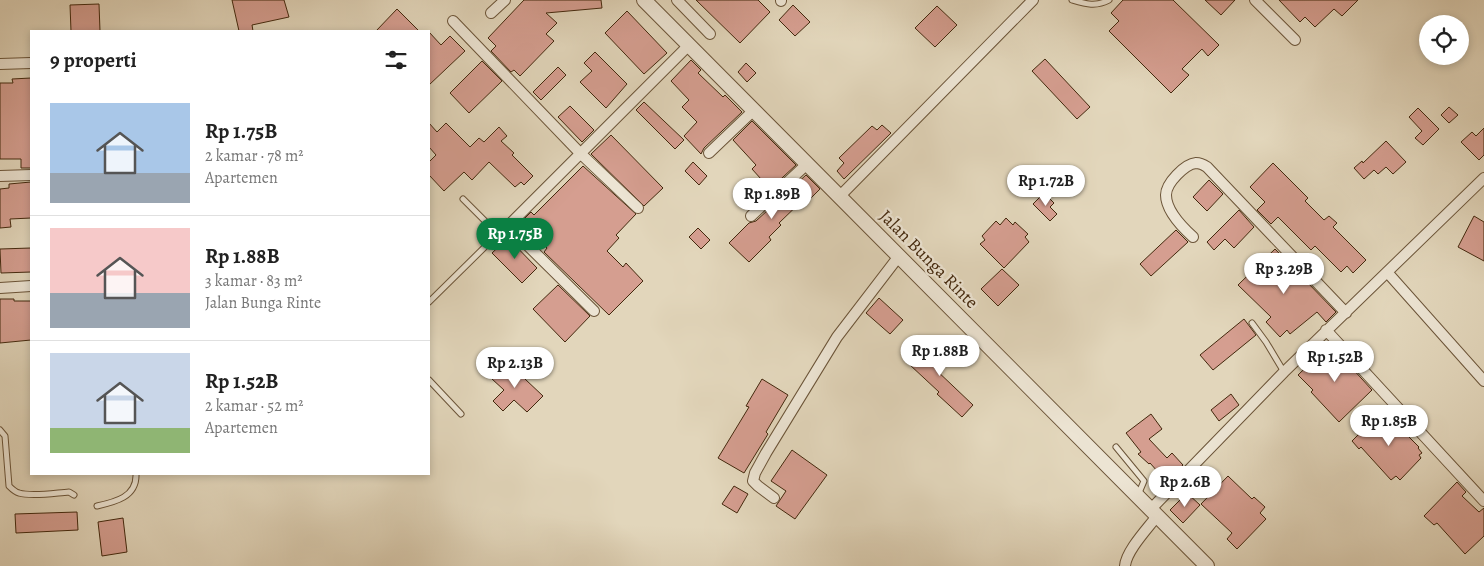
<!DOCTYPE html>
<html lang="id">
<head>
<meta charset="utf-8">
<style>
	:root { --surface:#fff; --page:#f2f2f2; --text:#222; --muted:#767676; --line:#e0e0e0; --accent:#0b8043 }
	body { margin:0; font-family:Alegreya,serif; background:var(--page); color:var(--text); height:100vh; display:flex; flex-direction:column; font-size:19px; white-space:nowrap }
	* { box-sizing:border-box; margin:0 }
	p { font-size:16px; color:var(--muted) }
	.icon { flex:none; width:28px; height:28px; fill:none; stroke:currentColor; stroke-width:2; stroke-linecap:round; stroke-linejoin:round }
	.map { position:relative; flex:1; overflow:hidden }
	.details { position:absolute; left:30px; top:30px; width:400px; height:445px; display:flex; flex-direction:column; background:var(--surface); border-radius:0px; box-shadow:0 2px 8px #0003 }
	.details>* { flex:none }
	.fabs { position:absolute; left:1419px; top:15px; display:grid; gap:10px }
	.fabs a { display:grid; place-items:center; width:50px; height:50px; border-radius:50%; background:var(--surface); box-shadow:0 2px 8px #0003; font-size:25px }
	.price { position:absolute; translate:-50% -42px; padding:0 11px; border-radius:18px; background:#fff; color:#222; font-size:16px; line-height:32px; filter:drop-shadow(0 1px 2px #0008) }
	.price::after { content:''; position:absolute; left:50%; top:30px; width:15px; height:11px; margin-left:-8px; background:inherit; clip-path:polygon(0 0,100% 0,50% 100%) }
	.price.active { background:var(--accent); color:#fff }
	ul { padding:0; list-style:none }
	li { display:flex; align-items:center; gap:15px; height:125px; padding:0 20px }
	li+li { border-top:1px solid var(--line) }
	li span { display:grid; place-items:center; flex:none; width:140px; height:100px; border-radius:0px; color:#555 }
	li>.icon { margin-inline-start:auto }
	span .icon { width:60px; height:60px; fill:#fffc; stroke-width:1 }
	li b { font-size:21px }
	h2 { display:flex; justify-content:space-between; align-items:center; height:60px; padding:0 20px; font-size:21px }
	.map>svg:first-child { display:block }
	.building { fill:#d59e90; stroke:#43280d }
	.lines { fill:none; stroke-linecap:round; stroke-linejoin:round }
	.service-casing { stroke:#6b5438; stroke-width:7 }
	.minor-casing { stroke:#6b5438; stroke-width:12 }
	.tertiary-casing { stroke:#6b5438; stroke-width:16 }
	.service { stroke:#ece4d3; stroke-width:5 }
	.minor { stroke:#ece4d3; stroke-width:10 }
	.tertiary { stroke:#ece4d3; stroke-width:14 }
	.labels { text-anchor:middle; stroke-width:4.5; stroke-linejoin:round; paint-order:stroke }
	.street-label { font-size:18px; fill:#43280d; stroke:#ece4d3 }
</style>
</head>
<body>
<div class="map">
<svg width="1484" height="566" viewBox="0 0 1484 566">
	<rect width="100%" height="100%" fill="#e2d6bb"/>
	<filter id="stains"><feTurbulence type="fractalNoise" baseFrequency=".004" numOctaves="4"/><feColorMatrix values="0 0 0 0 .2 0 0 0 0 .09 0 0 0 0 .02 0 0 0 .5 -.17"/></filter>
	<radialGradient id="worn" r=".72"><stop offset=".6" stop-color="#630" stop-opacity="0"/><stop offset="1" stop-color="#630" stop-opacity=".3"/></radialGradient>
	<path class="building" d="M232 0H284L289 17 252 25 253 31H239Z
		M524 0H601L602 8 546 13 557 23 546 34 554 41 520 76 514 70 511 72 491 51 496 46 488 38Z
		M696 0H758L770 12 740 43Z
		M1123 0H1173L1219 45 1208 56 1202 49 1182 69 1189 75 1171 93 1109 31 1119 21 1111 13Z
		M1205 0H1235L1221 15Z
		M1279 0H1358L1342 16 1334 9 1315 27 1305 17 1300 22Z
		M99 4 100 31H71L70 5Z
		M793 5 810 22 795 36 779 20Z
		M937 6 957 25 935 47 915 28Z
		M397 9 419 31H376Z
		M627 11 667 53 644 74 605 33Z
		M429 32 441 45 450 36 465 51 429 85Z
		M595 52 627 84 606 108 580 82 592 71 584 63Z
		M1045 59 1090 107 1077 119 1032 71Z
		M691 60 701 70 698 73 723 97 725 95 742 112 704 148 701 154 684 136 697 122 682 107 689 100 671 81Z
		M482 61 502 81 469 113 450 93Z
		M746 63 756 73 747 82 738 72Z
		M558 67 566 75 541 100 533 92Z
		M31 78V168H21V159H0V83H13L12 79Z
		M644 102 684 140 675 149 636 110Z
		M570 106 594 130 582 142 558 117Z
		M1449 107 1458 115 1449 123 1441 115Z
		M1418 108 1439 129 1423 145 1415 138 1422 131 1409 117Z
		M752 121 796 165 770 189 752 169 756 165 733 140Z
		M429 123 437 132 446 123 470 147 479 138 484 142 499 127 507 136 501 141 514 153 512 155 533 176 524 185 521 182 515 187 489 162 472 180 464 172 444 191 429 175V162L436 155 429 147Z
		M882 125 891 133 844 179 837 171 844 163 839 158 872 126 877 130Z
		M1484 128V155L1479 160 1461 142 1472 132 1476 136Z
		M611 135 663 188 644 206 591 154Z
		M1386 141 1406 162 1393 174 1386 167 1378 174 1374 170 1364 179 1354 168 1362 161 1363 163Z
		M693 162 707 176 699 185 685 171Z
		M1273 163 1308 198 1305 201 1324 220 1329 216 1337 223 1333 227 1366 260 1353 273 1347 266 1341 272 1315 246 1311 250 1278 217 1271 224 1257 210 1265 202 1250 187Z
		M583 166 636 214 616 235 619 238 607 251 623 267 626 263 643 281 609 315 544 252 547 248 522 221 531 212 534 215Z
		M806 175 820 189 810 199 807 196 779 223 781 225 769 237 771 240 749 262 729 243 749 223 756 221Z
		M1209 180 1223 194 1207 211 1193 197Z
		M31 182V218L10 219 11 227 0 228V189L9 188V184Z
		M1044 193 1054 203 1050 207 1057 214 1050 221 1033 204Z
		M1239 210 1254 227 1234 248 1225 239 1214 250 1207 242Z
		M1474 216 1484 222V261L1458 247Z
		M1006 218 1013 225 1015 222 1028 234 1025 237 1029 242 1004 268 980 244 985 240 982 236 996 221 1000 225Z
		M698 228 710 240 701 249 689 237Z
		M1176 230 1188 242 1151 276 1140 264Z
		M508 238 537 268 522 283 492 253Z
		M31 248V272L1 273 0 249Z
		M1275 249 1336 312 1326 322 1317 312 1290 334 1287 330 1280 337 1266 322 1271 317 1238 285Z
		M1002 269 1019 285 998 306 981 289Z
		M558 285 590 316 565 342 533 309Z
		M879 298 903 320 890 334 866 313Z
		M0 299H14V301H31V340L0 343Z
		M1244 319 1256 335 1213 370 1200 355Z
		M934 339 949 352 934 368 973 405 962 417 937 394 939 392 910 365Z
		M1330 344 1372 390 1339 422 1311 392 1313 390 1298 375Z
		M507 362 543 396 527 412 514 400 503 411 493 401 504 390 492 379Z
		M762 379 788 395 766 432 768 434 744 473 718 458 749 407 746 406Z
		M1231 394 1239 405 1219 421 1211 410Z
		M1381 412 1404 435 1405 433 1419 447 1418 448 1422 453 1419 455 1421 458 1400 480 1396 476 1391 480 1361 447 1359 449 1352 441Z
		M1151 414 1162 429 1149 439 1167 458 1172 453 1183 465 1166 481 1150 463 1149 464 1138 454 1141 452 1126 433Z
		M792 450 827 475 795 519 776 506 786 491 771 481Z
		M1228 476 1252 499 1254 497 1265 507 1260 513 1266 519 1237 549 1227 539 1232 533 1201 504Z
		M1457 482 1466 492 1462 496 1479 512 1484 508V536L1465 554 1437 523 1434 525 1424 516Z
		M734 486 748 494 737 513 722 504Z
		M1187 493 1200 505 1183 523 1170 510Z
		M77 512 78 530 16 533 15 514Z
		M123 518 127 552 102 556 98 522Z"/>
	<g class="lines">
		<g class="service-casing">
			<path id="service" d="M1072 0C1086 4 1096 7 1109 0
				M429 302 498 234 463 199
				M1252 323 1266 342 1284 372
				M429 380 461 414
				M0 430 5 436 9 486C12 489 15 492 19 493 32 497 55 493 69 492L74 495
				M1116 447 1144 481 1138 495
				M97 506C115 502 137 497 136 474"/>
		</g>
		<g class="minor-casing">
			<path id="minor" d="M677 0 710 34
				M781 0V1
				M1255 0 1295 40
				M491 13 505 0
				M453 21 580 153 638 208
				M0 64 31 63
				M709 153 754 110
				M0 176 31 175
				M840 196 1033 0
				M751 216 807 164
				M508 226 594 311
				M498 234 508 226 689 45
				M1193 237C1182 227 1166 211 1166 195 1166 183 1185 164 1196 163 1200 163 1204 165 1207 167L1346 313
				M1387 272 1484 381
				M0 288 31 286
				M1326 330 1484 501
				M774 498 758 486 753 481 755 473 766 453 837 337 899 256
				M1151 509 1284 372 1484 178
				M1125 566C1126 551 1148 528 1157 516"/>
		</g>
		<g class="tertiary-casing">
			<path id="tertiary" d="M644 0 1207 566"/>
		</g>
		<use href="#service" class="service"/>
		<use href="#minor" class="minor"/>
		<use href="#tertiary" class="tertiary"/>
	</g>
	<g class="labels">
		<g class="street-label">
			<text transform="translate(929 259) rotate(45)" y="6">Jalan Bunga Rinte</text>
		</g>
	</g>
	<rect width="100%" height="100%" filter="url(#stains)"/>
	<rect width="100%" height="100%" fill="url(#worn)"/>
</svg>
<div class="fabs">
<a><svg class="icon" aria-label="locate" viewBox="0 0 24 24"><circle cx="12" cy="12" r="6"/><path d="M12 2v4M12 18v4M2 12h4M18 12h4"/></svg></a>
</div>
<b class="price" style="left:1046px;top:207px">Rp 1.72B</b>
<b class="price" style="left:772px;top:220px">Rp 1.89B</b>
<b class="price active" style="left:515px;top:260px">Rp 1.75B</b>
<b class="price" style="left:1284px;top:295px">Rp 3.29B</b>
<b class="price" style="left:940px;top:377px">Rp 1.88B</b>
<b class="price" style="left:1335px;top:383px">Rp 1.52B</b>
<b class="price" style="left:515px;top:389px">Rp 2.13B</b>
<b class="price" style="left:1389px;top:447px">Rp 1.85B</b>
<b class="price" style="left:1185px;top:508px">Rp 2.6B</b>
<section class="details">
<h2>9 properti<svg class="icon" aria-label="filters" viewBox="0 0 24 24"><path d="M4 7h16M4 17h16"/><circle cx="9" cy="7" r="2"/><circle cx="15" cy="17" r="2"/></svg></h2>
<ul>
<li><span style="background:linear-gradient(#a9c7e8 70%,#9aa5b1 0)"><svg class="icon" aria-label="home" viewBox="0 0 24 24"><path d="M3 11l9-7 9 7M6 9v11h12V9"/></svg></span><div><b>Rp 1.75B</b><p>2 kamar · 78 m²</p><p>Apartemen</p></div></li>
<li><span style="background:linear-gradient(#f6c9c9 65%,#9aa5b1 0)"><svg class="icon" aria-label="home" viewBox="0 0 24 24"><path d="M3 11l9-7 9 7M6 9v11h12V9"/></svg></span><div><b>Rp 1.88B</b><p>3 kamar · 83 m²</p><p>Jalan Bunga Rinte</p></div></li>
<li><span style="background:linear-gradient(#c9d6e8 75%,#8fb573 0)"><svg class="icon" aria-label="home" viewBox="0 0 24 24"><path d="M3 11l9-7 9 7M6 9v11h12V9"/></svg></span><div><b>Rp 1.52B</b><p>2 kamar · 52 m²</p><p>Apartemen</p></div></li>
</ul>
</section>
</div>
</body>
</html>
